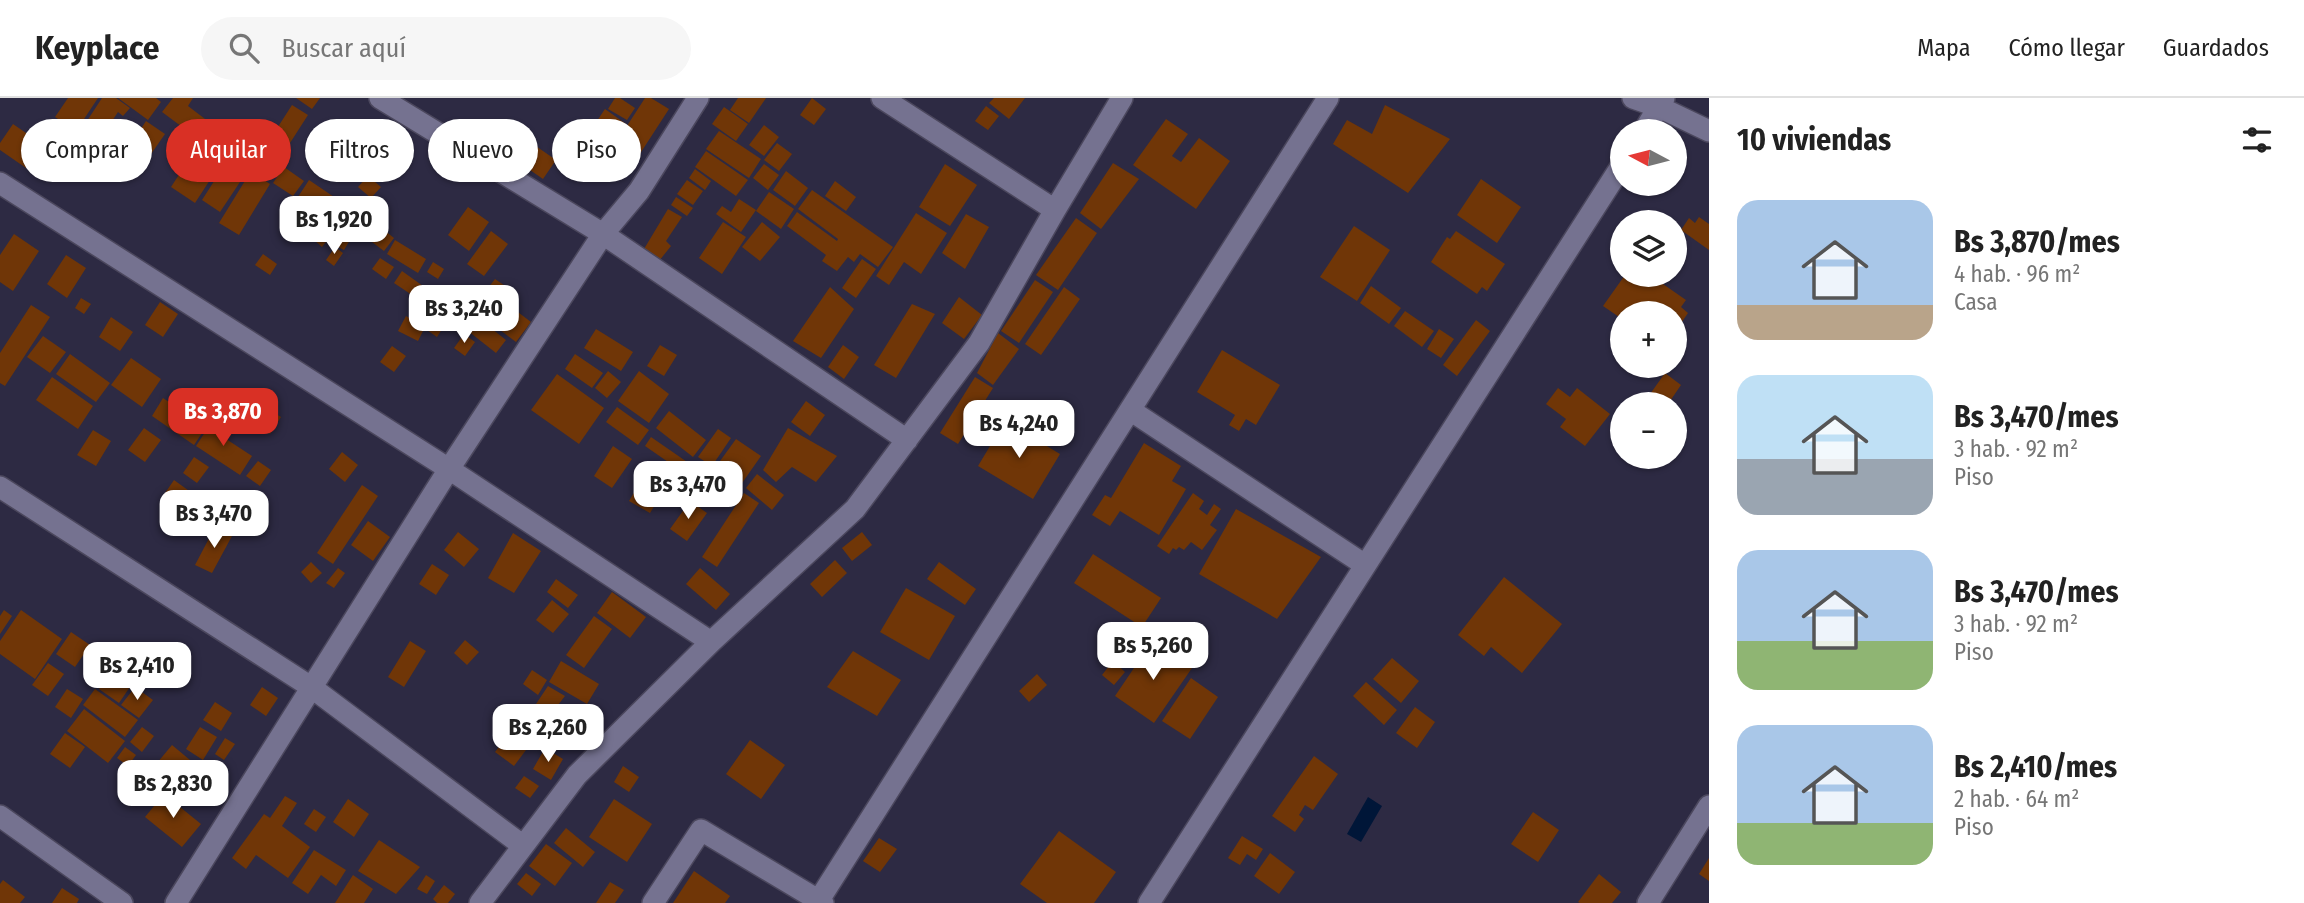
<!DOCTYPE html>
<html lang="es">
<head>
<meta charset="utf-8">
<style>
	:root { --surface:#fff; --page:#f6f6f6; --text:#222; --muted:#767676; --line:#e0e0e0; --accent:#d93025 }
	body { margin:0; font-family:"Fira Sans Condensed",sans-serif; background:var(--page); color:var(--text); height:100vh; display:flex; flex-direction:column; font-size:26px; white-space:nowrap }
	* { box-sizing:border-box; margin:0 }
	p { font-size:23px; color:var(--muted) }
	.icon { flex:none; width:38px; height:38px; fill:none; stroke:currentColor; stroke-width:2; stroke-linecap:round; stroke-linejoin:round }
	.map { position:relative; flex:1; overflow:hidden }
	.drawer { display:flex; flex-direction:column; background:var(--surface); width:595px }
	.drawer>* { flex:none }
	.guide { position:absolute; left:21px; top:21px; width:665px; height:63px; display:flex; gap:14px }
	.needle { width:46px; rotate:277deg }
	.buttons { position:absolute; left:1610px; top:21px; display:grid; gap:14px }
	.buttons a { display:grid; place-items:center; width:77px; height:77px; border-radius:50%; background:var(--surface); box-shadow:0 2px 5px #0004; font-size:35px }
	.price { position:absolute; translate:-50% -60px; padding:0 16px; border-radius:14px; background:#fff; color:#222; font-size:23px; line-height:46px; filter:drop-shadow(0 2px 4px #0008) }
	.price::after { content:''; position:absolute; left:50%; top:42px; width:21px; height:16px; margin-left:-10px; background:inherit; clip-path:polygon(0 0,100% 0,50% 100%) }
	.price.current { background:var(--accent); color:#fff }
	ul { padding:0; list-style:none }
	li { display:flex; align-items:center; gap:21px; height:175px; padding:0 28px }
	li span { display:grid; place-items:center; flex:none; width:196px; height:140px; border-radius:21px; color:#555 }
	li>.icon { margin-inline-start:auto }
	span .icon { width:84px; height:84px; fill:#fffc; stroke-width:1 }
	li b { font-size:30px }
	h2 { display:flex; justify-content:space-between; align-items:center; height:84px; padding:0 28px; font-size:30px }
	.chip { padding:0 24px; border-radius:32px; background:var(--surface); box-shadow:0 2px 5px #0004; font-size:24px; line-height:63px }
	.chip.current { background:var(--accent); color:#fff }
	header { display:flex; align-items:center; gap:42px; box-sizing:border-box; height:98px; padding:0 35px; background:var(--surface); border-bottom:2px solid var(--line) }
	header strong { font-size:33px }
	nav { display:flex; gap:38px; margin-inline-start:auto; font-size:24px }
	.search { width:490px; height:63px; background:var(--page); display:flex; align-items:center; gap:18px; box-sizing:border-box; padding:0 24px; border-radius:38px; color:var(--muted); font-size:26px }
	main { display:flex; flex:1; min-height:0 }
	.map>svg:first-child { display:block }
	.water { fill:#001638 }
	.building { fill:#703607 }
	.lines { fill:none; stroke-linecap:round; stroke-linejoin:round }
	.minor-casing { stroke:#4b475d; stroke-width:24 }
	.minor { stroke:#757290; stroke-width:21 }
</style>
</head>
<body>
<header>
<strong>Keyplace</strong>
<div class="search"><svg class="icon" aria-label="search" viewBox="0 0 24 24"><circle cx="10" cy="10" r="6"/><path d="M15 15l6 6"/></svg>Buscar aquí</div>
<nav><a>Mapa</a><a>Cómo llegar</a><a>Guardados</a></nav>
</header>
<main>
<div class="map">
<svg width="1709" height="805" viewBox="0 0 1709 805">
	<rect width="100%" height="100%" fill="#2d2a43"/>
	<path class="water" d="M1368 699 1382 708 1361 744 1347 736Z"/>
	<path class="building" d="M68 0H98L76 33 55 19Z
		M102 0H116L130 10 123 18 118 14 98 44 81 32Z
		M118 0H156L161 4 148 22Z
		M173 0H193L188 8 213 27 201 43 162 14Z
		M296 0H320L312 11Z
		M615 0H620L635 10 627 22 608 11Z
		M645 0H651L669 11 634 65 612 51Z
		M738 0H766L749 25 730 12Z
		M812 0 826 11 814 27 800 17Z
		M994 0H1025L1009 21 989 5Z
		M292 7 308 17 281 59 265 49Z
		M1385 7 1450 41 1408 95 1333 46 1347 22 1372 36Z
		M986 8 999 18 988 32 975 23Z
		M724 9 748 26 736 43 712 26Z
		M605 11 626 26 599 66 578 51Z
		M1166 21 1188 36 1172 58 1181 64 1199 40 1230 63 1196 111 1133 67Z
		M146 23 165 36 149 59 131 46Z
		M13 26 42 46 26 70 0 52V45Z
		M764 27 779 39 764 58 749 47Z
		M719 33 761 61 749 80 706 51Z
		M217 34 234 44 227 56 210 46Z
		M242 44 259 55 249 71 232 60Z
		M530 44 556 62 543 81 517 63Z
		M777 45 792 56 779 73 764 62Z
		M197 49 221 65 195 105 171 89Z
		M706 53 748 82 736 98 695 69Z
		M265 55 281 64 270 81 255 72Z
		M227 63 246 75 220 114 202 102Z
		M1113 65 1139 81 1101 131 1080 115Z
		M764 66 779 77 768 92 753 80Z
		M945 66 977 87 950 128 919 109Z
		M284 69 304 83 293 98 273 85Z
		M695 71 711 83 705 92 689 80Z
		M251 73 270 86 239 137 219 125Z
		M786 73 808 90 795 108 773 92Z
		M368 78 381 89 371 100 358 89Z
		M1481 81 1521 109 1497 145 1457 117Z
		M309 82 337 101 326 118 298 99Z
		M687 82 703 93 693 107 677 96Z
		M835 83 856 99 846 113 825 98Z
		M812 92 893 149 878 169 860 156 854 164 848 159 837 173 822 163 826 157 787 128 797 114 837 143 838 141 798 111Z
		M769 94 794 111 781 131 756 113Z
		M676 99 693 110 687 118 671 107Z
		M739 101 756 112 741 134 716 116 722 108 731 114Z
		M468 109 489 124 469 153 448 137Z
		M668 111 682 119 666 143 671 148 659 163 644 151Z
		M916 115 947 135 921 176 904 164 889 187 876 178Z
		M966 116 989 129 965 171 942 155Z
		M318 118 335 132 322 149 305 134Z
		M359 119 374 127 367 140 352 131Z
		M1699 119 1709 126V152L1681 132 1689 120 1695 125Z
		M1076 120 1097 135 1058 192 1036 177Z
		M723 124 746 139 722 176 699 160Z
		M762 124 780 139 760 163 742 149Z
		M379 128 394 140 384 153 368 141Z
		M1354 128 1390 152 1357 203 1320 179Z
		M340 130 353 137 344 152 331 145Z
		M491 133 508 146 484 178 467 166Z
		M1456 133 1505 166 1487 193 1482 189 1477 196 1431 164 1447 139 1450 141Z
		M14 136 39 153 13 193 0 184V157Z
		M395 142 426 161 418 175 387 156Z
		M335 149 343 155 334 168 326 162Z
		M263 156 277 166 270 177 255 167Z
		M66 157 86 170 67 200 47 186Z
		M380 160 394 169 386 181 372 171Z
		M862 161 876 171 856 200 842 190Z
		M433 164 444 171 438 181 427 174Z
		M402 173 423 188 415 199 394 185Z
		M1625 177H1650L1686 202 1681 209 1688 215 1675 234V215H1622V221L1603 208Z
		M495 181 514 194 506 205 531 224 516 244 472 211Z
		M1035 182 1053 194 1019 245 1001 233Z
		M1371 188 1401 210 1389 226 1360 205Z
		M830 189 854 211 821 260 793 243Z
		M1064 189 1080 201 1041 257 1025 246Z
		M959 199 982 217 964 241 942 225Z
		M81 200 91 206 84 216 75 210Z
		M160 204 178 216 163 239 145 227Z
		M912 206 935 216 896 280 874 267Z
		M31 207 50 219 5 288 0 285V255Z
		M441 211 451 217 437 239 427 232Z
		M1405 213 1434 233 1422 249 1394 228Z
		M473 216 506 242 496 255 463 229Z
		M406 218 425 229 418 243 398 233Z
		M111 219 133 234 120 253 99 239Z
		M1476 222 1490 233 1457 278 1443 267Z
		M596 231 633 254 621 273 584 250Z
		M1439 231 1454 241 1441 260 1427 251Z
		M998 235 1019 251 993 287 977 275Z
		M464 236 475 244 465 258 454 250Z
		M43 238 66 254 50 275 27 259Z
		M660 247 677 257 664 278 647 268Z
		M843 247 859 259 844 281 828 269Z
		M392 248 406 258 394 274 380 264Z
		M1222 252 1280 287 1256 327 1246 321 1239 333 1229 327 1235 317 1197 294Z
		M70 256 110 285 96 304 56 276Z
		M575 256 603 275 592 290 565 271Z
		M131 260 161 281 142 309 111 287Z
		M608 273 621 284 607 300 595 290Z
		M639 273 669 296 649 325 618 303Z
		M1665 275 1681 287 1668 306H1643Z
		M557 276 604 310 579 346 531 312Z
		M52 279 93 308 78 331 36 302Z
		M975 279 993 290 958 346 940 335Z
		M1558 290 1570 299 1577 290 1610 316 1585 348 1560 329 1566 321 1546 306Z
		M163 300 206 329 194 347 152 318Z
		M806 303 825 317 810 338 791 324Z
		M617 309 649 332 638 347 606 324Z
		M266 310 281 319 270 336 256 327Z
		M669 313 706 342 693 359 656 330Z
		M215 319 224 325 217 335 252 358 240 377 196 348Z
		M1005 323 1060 356 1033 401 978 368Z
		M144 330 161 342 145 364 128 352Z
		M788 330 837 358 816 384 792 369 776 384 763 372Z
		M718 331 731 340 712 368 698 359Z
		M93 332 111 343 96 368 77 357Z
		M651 339 690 366 684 375 645 348Z
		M736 341 761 358 740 388 715 370Z
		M1144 345 1181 368 1172 383 1186 391 1159 437 1120 413 1110 428 1092 417 1105 397 1111 400Z
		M613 348 632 361 612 390 594 378Z
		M342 354 358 367 345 384 329 371Z
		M194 359 209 369 197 385 183 375Z
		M258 363 271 372 260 388 246 378Z
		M697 363 737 392 728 406 703 388 695 398 680 386Z
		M646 374 667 387 650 415 629 403Z
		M757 376 784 397 772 412 746 390Z
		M174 382 192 395 181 410 163 398Z
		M362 387 378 398 333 466 317 455Z
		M744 395 759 405 717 469 702 459Z
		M1193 395 1204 403 1199 411 1207 417 1214 406 1221 411 1210 427 1217 432 1202 452 1191 444 1184 452 1179 449 1176 452 1173 450 1169 456 1157 448Z
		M690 403 707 415 687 443 670 431Z
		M1236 411 1321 459 1277 521 1199 476Z
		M368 423 390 439 373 463 351 447Z
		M215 429 232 438 212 475 195 467Z
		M458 434 479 451 464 469 444 452Z
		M862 434 872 447 852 463 842 450Z
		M513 435 541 453 514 495 488 480Z
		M1093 456 1161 500 1142 529 1074 485Z
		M835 462 847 475 822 499 810 486Z
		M311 464 322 475 311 485 301 474Z
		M939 464 976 491 965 507 927 481Z
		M432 466 449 477 436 497 419 486Z
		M338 470 345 475 334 490 326 485Z
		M700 470 730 496 716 512 686 486Z
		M1504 479 1562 526 1522 575 1491 549 1484 558 1458 537Z
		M556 481 578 497 568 510 547 494Z
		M906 490 955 518 929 562 880 534Z
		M612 494 646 519 630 540 597 515Z
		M552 502 569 516 553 535 536 522Z
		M4 512 12 518 0 536V518Z
		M21 512 62 541 35 581 0 556V543Z
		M594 518 612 531 584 570 566 557Z
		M71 534 90 547 75 569 56 556Z
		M465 542 479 554 467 567 454 555Z
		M1153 542 1192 570 1154 625 1115 598Z
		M410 543 426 553 404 589 388 579Z
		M853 553 901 582 877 618 827 589Z
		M1392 560 1419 583 1401 605 1373 581Z
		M561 563 599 586 587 606 549 584Z
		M1113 563 1125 574 1114 587 1102 577Z
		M48 565 64 576 48 598 32 587Z
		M113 572 132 586 119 605 99 591Z
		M532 572 547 582 538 597 523 586Z
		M1037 576 1047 587 1029 604 1019 593Z
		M1191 580 1218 599 1190 641 1162 623Z
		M1366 584 1397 612 1384 627 1353 598Z
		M548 588 565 598 548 620 532 612Z
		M135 589 153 602 139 620 121 607Z
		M262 589 278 600 266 618 250 607Z
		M67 591 83 601 71 620 55 609Z
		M95 591 138 622 125 639 83 607Z
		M215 604 232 615 221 633 203 622Z
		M1415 609 1435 624 1417 650 1396 635Z
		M84 611 125 643 108 665 67 633Z
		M142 629 154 638 142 654 130 644Z
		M200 629 217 639 203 662 186 651Z
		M514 630 532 644 514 668 495 654Z
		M65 635 85 649 70 670 50 656Z
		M225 640 235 646 224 662 215 656Z
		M750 642 785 667 761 701 726 676Z
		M172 647 196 667 180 685 157 665Z
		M125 649 136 657 128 668 117 660Z
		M545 650 563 661 551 682 533 671Z
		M1314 658 1338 676 1313 712 1305 707 1299 717 1304 721 1295 734 1272 718Z
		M623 668 639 679 629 694 614 684Z
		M524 678 539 688 530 700 515 690Z
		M164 696 201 726 182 749 145 719Z
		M285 698 297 705 282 728 310 749 288 780 256 757 246 771 232 760 264 716 270 720Z
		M348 701 369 716 354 739 333 724Z
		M614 701 652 726 627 764 589 739Z
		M314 711 326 719 316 734 304 726Z
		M1533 714 1559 732 1538 764 1511 746Z
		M566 730 595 754 583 769 554 745Z
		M1059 733 1116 774 1094 805H1047L1020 786Z
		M1242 738 1263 751 1256 762 1247 756 1240 767 1228 760Z
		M879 740 897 751 880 774 863 763Z
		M379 742 420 769 396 796 358 773Z
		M546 746 572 765 555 788 529 768Z
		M314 752 346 772 336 788 321 777 308 796 292 785Z
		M1270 755 1295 774 1279 796 1254 778Z
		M1709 760V783L1699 776Z
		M694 773 730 798 725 805H673Z
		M526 775 541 786 532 798 517 786Z
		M1599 776 1621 794 1612 805H1580L1578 804Z
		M353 777 373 791 364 805H335Z
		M426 777 435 783 427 796 417 791Z
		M3 782 25 799 20 805H0V786Z
		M610 784 624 792 615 805H596Z
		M444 787 455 796 448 805H437L433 801Z
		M62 790 79 801 77 805H52Z"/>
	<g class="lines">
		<g class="minor-casing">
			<path id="minor" d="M380 0 603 136 907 342
				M882 0 1055 112
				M1633 0 1659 9 1709 33
				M1644 33 1664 0
				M0 85 449 371 711 544
				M1130 312 1365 467
				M0 389 311 589 522 747
				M0 718 122 805
				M819 802 1328 0
				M176 805 449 371 603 136 639 93 698 0
				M480 805 577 677 711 544 855 411 979 245 1055 112 1122 0
				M653 805 701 732 823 805
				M1149 805 1622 67
				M1648 805 1709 708"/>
		</g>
		<use href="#minor" class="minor"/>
	</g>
</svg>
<div class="buttons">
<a><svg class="needle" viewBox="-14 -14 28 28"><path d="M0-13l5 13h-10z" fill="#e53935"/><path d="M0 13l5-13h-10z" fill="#767676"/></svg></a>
<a><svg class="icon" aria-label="layers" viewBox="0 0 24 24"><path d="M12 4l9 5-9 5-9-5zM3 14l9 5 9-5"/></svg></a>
<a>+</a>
<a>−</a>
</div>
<b class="price" style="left:334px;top:158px">Bs 1,920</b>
<b class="price" style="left:464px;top:247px">Bs 3,240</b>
<b class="price current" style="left:223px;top:350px">Bs 3,870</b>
<b class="price" style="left:1019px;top:362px">Bs 4,240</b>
<b class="price" style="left:688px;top:423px">Bs 3,470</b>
<b class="price" style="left:214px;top:452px">Bs 3,470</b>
<b class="price" style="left:1153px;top:584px">Bs 5,260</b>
<b class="price" style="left:137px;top:604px">Bs 2,410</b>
<b class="price" style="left:548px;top:666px">Bs 2,260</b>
<b class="price" style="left:173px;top:722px">Bs 2,830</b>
<div class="guide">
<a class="chip">Comprar</a>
<a class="chip current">Alquilar</a>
<a class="chip">Filtros</a>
<a class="chip">Nuevo</a>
<a class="chip">Piso</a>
</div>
</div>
<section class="drawer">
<h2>10 viviendas<svg class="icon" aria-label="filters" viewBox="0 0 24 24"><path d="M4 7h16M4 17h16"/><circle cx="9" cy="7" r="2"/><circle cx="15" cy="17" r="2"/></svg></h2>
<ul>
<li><span style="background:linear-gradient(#a9c7e8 75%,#b9a48a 0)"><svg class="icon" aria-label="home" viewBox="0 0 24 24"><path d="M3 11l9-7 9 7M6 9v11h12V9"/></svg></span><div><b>Bs 3,870/mes</b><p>4 hab. · 96 m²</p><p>Casa</p></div></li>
<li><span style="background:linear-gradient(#bfe0f5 60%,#9aa5b1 0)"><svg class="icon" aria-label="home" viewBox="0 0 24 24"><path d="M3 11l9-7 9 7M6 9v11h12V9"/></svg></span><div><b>Bs 3,470/mes</b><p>3 hab. · 92 m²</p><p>Piso</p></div></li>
<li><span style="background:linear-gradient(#a9c7e8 65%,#8fb573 0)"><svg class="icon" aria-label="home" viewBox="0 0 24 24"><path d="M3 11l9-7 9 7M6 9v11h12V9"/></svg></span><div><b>Bs 3,470/mes</b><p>3 hab. · 92 m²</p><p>Piso</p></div></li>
<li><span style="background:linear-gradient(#a9c7e8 70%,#8fb573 0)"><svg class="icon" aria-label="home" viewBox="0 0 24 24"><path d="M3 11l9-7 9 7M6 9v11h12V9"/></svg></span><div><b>Bs 2,410/mes</b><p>2 hab. · 64 m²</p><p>Piso</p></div></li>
</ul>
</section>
</main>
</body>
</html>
